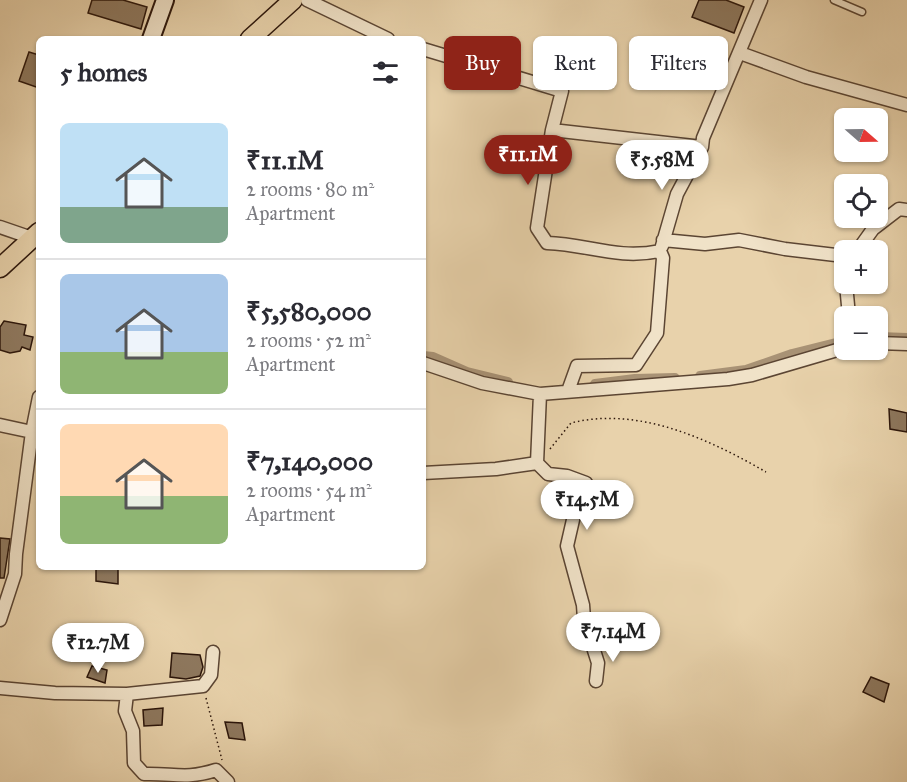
<!DOCTYPE html>
<html lang="en">
<head>
<meta charset="utf-8">
<style>
	:root { --surface:#fff; --page:#f2f2f3; --text:#2b2b33; --muted:#7c7c81; --line:#e1e1e2; --accent:#8f2418 }
	body { margin:0; font-family:"IM FELL Great Primer",serif; background:var(--page); color:var(--text); height:100vh; display:flex; flex-direction:column; font-size:22px; white-space:nowrap }
	* { box-sizing:border-box; margin:0 }
	p { font-size:20px; color:var(--muted) }
	.icon { flex:none; width:33px; height:33px; fill:none; stroke:currentColor; stroke-width:2; stroke-linecap:round; stroke-linejoin:round }
	.map { position:relative; flex:1; overflow:hidden }
	.details { position:absolute; left:36px; top:36px; width:390px; height:534px; display:flex; flex-direction:column; background:var(--surface); border-radius:9px; box-shadow:0 2px 4px #0004 }
	.details>* { flex:none }
	.hud { position:absolute; left:444px; top:36px; width:372px; height:54px; display:flex; gap:12px }
	.needle { width:39px; rotate:110deg }
	.buttons { position:absolute; left:834px; top:108px; display:grid; gap:12px }
	.buttons a { display:grid; place-items:center; width:54px; height:54px; border-radius:9px; background:var(--surface); box-shadow:0 2px 4px #0004; font-size:30px }
	.price { position:absolute; translate:-50% -51px; padding:0 14px; border-radius:21px; background:#fff; color:#222; font-size:20px; line-height:39px; filter:drop-shadow(0 2px 3px #0008) }
	.price::after { content:''; position:absolute; left:50%; top:36px; width:18px; height:14px; margin-left:-9px; background:inherit; clip-path:polygon(0 0,100% 0,50% 100%) }
	.price.on { background:var(--accent); color:#fff }
	ul { padding:0; list-style:none }
	li { display:flex; align-items:center; gap:18px; height:150px; padding:0 24px }
	li+li { border-top:2px solid var(--line) }
	li span { display:grid; place-items:center; flex:none; width:168px; height:120px; border-radius:9px; color:#555 }
	li>.icon { margin-inline-start:auto }
	span .icon { width:72px; height:72px; fill:#fffc; stroke-width:1 }
	li b { font-size:26px }
	h2 { display:flex; justify-content:space-between; align-items:center; height:72px; padding:0 24px; font-size:26px }
	.chip { padding:0 21px; border-radius:9px; background:var(--surface); box-shadow:0 2px 4px #0004; font-size:21px; line-height:54px }
	.chip.on { background:var(--accent); color:#fff }
	.map>svg:first-child { display:block }
	.lines { fill:none; stroke-linecap:round; stroke-linejoin:round }
	.canal { stroke:#a89275; stroke-width:10 }
	.building { fill:#8e785e; stroke:#2c160b; stroke-width:1.5 }
	.lane-casing { stroke:#5b4533; stroke-width:9 }
	.street-casing { stroke:#5b4533; stroke-width:15 }
	.secondary-casing { stroke:#2c160b; stroke-width:20 }
	.primary-casing { stroke:#2c160b; stroke-width:21 }
	.path { stroke:#2c160b; stroke-width:1.5; stroke-dasharray:1.5 3; stroke-linecap:butt }
	.lane { stroke:#f0e2c8; stroke-width:6 }
	.street { stroke:#f0e2c8; stroke-width:12 }
	.secondary { stroke:#f0e2c8; stroke-width:16 }
	.primary { stroke:#e8d2ab; stroke-width:18 }
</style>
</head>
<body>
<div class="map">
<svg width="907" height="782" viewBox="0 0 907 782">
	<rect width="100%" height="100%" fill="#e8d2ab"/>
	<filter id="stains"><feTurbulence type="fractalNoise" baseFrequency=".00333" numOctaves="4"/><feColorMatrix values="0 0 0 0 .2 0 0 0 0 .09 0 0 0 0 .02 0 0 0 .5 -.17"/></filter>
	<radialGradient id="worn" r=".72"><stop offset=".6" stop-color="#630" stop-opacity="0"/><stop offset="1" stop-color="#630" stop-opacity=".3"/></radialGradient>
	<g class="lines">
		<path class="canal" d="M878 337 907 338
			M423 356 433 357 467 372 508 382
			M700 376 746 370 792 354 844 341
			M595 384 635 379 675 378"/>
	</g>
	<path class="building" d="M92 0H123L147 7 141 29 88 13Z
		M699 0H726L744 7 734 33 692 17Z
		M29 52 39 55V88L19 81Z
		M4 321 26 325 24 335 33 337 30 350 22 347 20 351 10 353 0 350V327Z
		M889 409 907 413V432L890 429Z
		M0 538 10 539 4 578H0Z
		M96 567H118V584L96 581Z
		M172 653 200 655 203 667 200 676 186 679 170 677Z
		M92 666 107 670 105 683 87 677Z
		M871 677 889 684 884 702 863 692Z
		M163 708 162 725 144 726 143 710Z
		M225 722 242 723 245 740 229 738Z"/>
	<g class="lines">
		<g class="lane-casing">
			<path id="lane" d="M834 0 862 12"/>
		</g>
		<g class="street-casing">
			<path id="street" d="M307 0 388 39
				M423 49 562 91 552 130
				M740 53 806 77 907 105
				M0 227 32 238
				M663 240 705 244 739 240 785 249 844 256
				M662 246 677 194 702 147
				M858 250 873 229 899 209 907 210
				M846 284 849 316
				M878 343 907 344
				M423 363 482 383 540 394 728 379 752 375 844 348
				M568 391 577 366 636 365 657 333 663 258 660 251C617 260 587 244 547 243L537 228 552 130 702 147 703 138 761 0
				M540 394 537 463 548 474 567 476 586 483 578 498 567 546 583 605 584 619 598 663 596 681
				M0 425 32 432
				M423 473 496 469 537 463
				M0 620 15 574 16 554 32 432 39 397
				M213 652 211 675 203 686 127 694 125 711 133 731 134 763 144 774C174 773 185 780 216 770L228 782
				M0 688 55 693 127 694"/>
		</g>
		<g class="secondary-casing">
			<path id="secondary" d="M151 39 165 0"/>
		</g>
		<g class="primary-casing">
			<path id="primary" d="M250 39 293 0
				M0 268 39 232"/>
		</g>
		<path class="path" d="M550 449 571 423C638 406 709 439 766 472
			M206 698 222 760"/>
		<use href="#lane" class="lane"/>
		<use href="#street" class="street"/>
		<use href="#secondary" class="secondary"/>
		<use href="#primary" class="primary"/>
	</g>
	<rect width="100%" height="100%" filter="url(#stains)"/>
	<rect width="100%" height="100%" fill="url(#worn)"/>
</svg>
<div class="buttons">
<a><svg class="needle" viewBox="-14 -14 28 28"><path d="M0-13l5 13h-10z" fill="#e53935"/><path d="M0 13l5-13h-10z" fill="#7c7c81"/></svg></a>
<a><svg class="icon" aria-label="locate" viewBox="0 0 24 24"><circle cx="12" cy="12" r="6"/><path d="M12 2v4M12 18v4M2 12h4M18 12h4"/></svg></a>
<a>+</a>
<a>−</a>
</div>
<b class="price on" style="left:528px;top:186px">₹11.1M</b>
<b class="price" style="left:662px;top:191px">₹5.58M</b>
<b class="price" style="left:587px;top:531px">₹14.5M</b>
<b class="price" style="left:613px;top:663px">₹7.14M</b>
<b class="price" style="left:98px;top:674px">₹12.7M</b>
<div class="hud">
<a class="chip on">Buy</a>
<a class="chip">Rent</a>
<a class="chip">Filters</a>
</div>
<section class="details">
<h2>5 homes<svg class="icon" aria-label="filters" viewBox="0 0 24 24"><path d="M4 7h16M4 17h16"/><circle cx="9" cy="7" r="2"/><circle cx="15" cy="17" r="2"/></svg></h2>
<ul>
<li><span style="background:linear-gradient(#bfe0f5 70%,#7fa58c 0)"><svg class="icon" aria-label="home" viewBox="0 0 24 24"><path d="M3 11l9-7 9 7M6 9v11h12V9"/></svg></span><div><b>₹11.1M</b><p>2 rooms · 80 m²</p><p>Apartment</p></div></li>
<li><span style="background:linear-gradient(#a9c7e8 65%,#8fb573 0)"><svg class="icon" aria-label="home" viewBox="0 0 24 24"><path d="M3 11l9-7 9 7M6 9v11h12V9"/></svg></span><div><b>₹5,580,000</b><p>2 rooms · 52 m²</p><p>Apartment</p></div></li>
<li><span style="background:linear-gradient(#ffd9b3 60%,#8fb573 0)"><svg class="icon" aria-label="home" viewBox="0 0 24 24"><path d="M3 11l9-7 9 7M6 9v11h12V9"/></svg></span><div><b>₹7,140,000</b><p>2 rooms · 54 m²</p><p>Apartment</p></div></li>
</ul>
</section>
</div>
</body>
</html>
